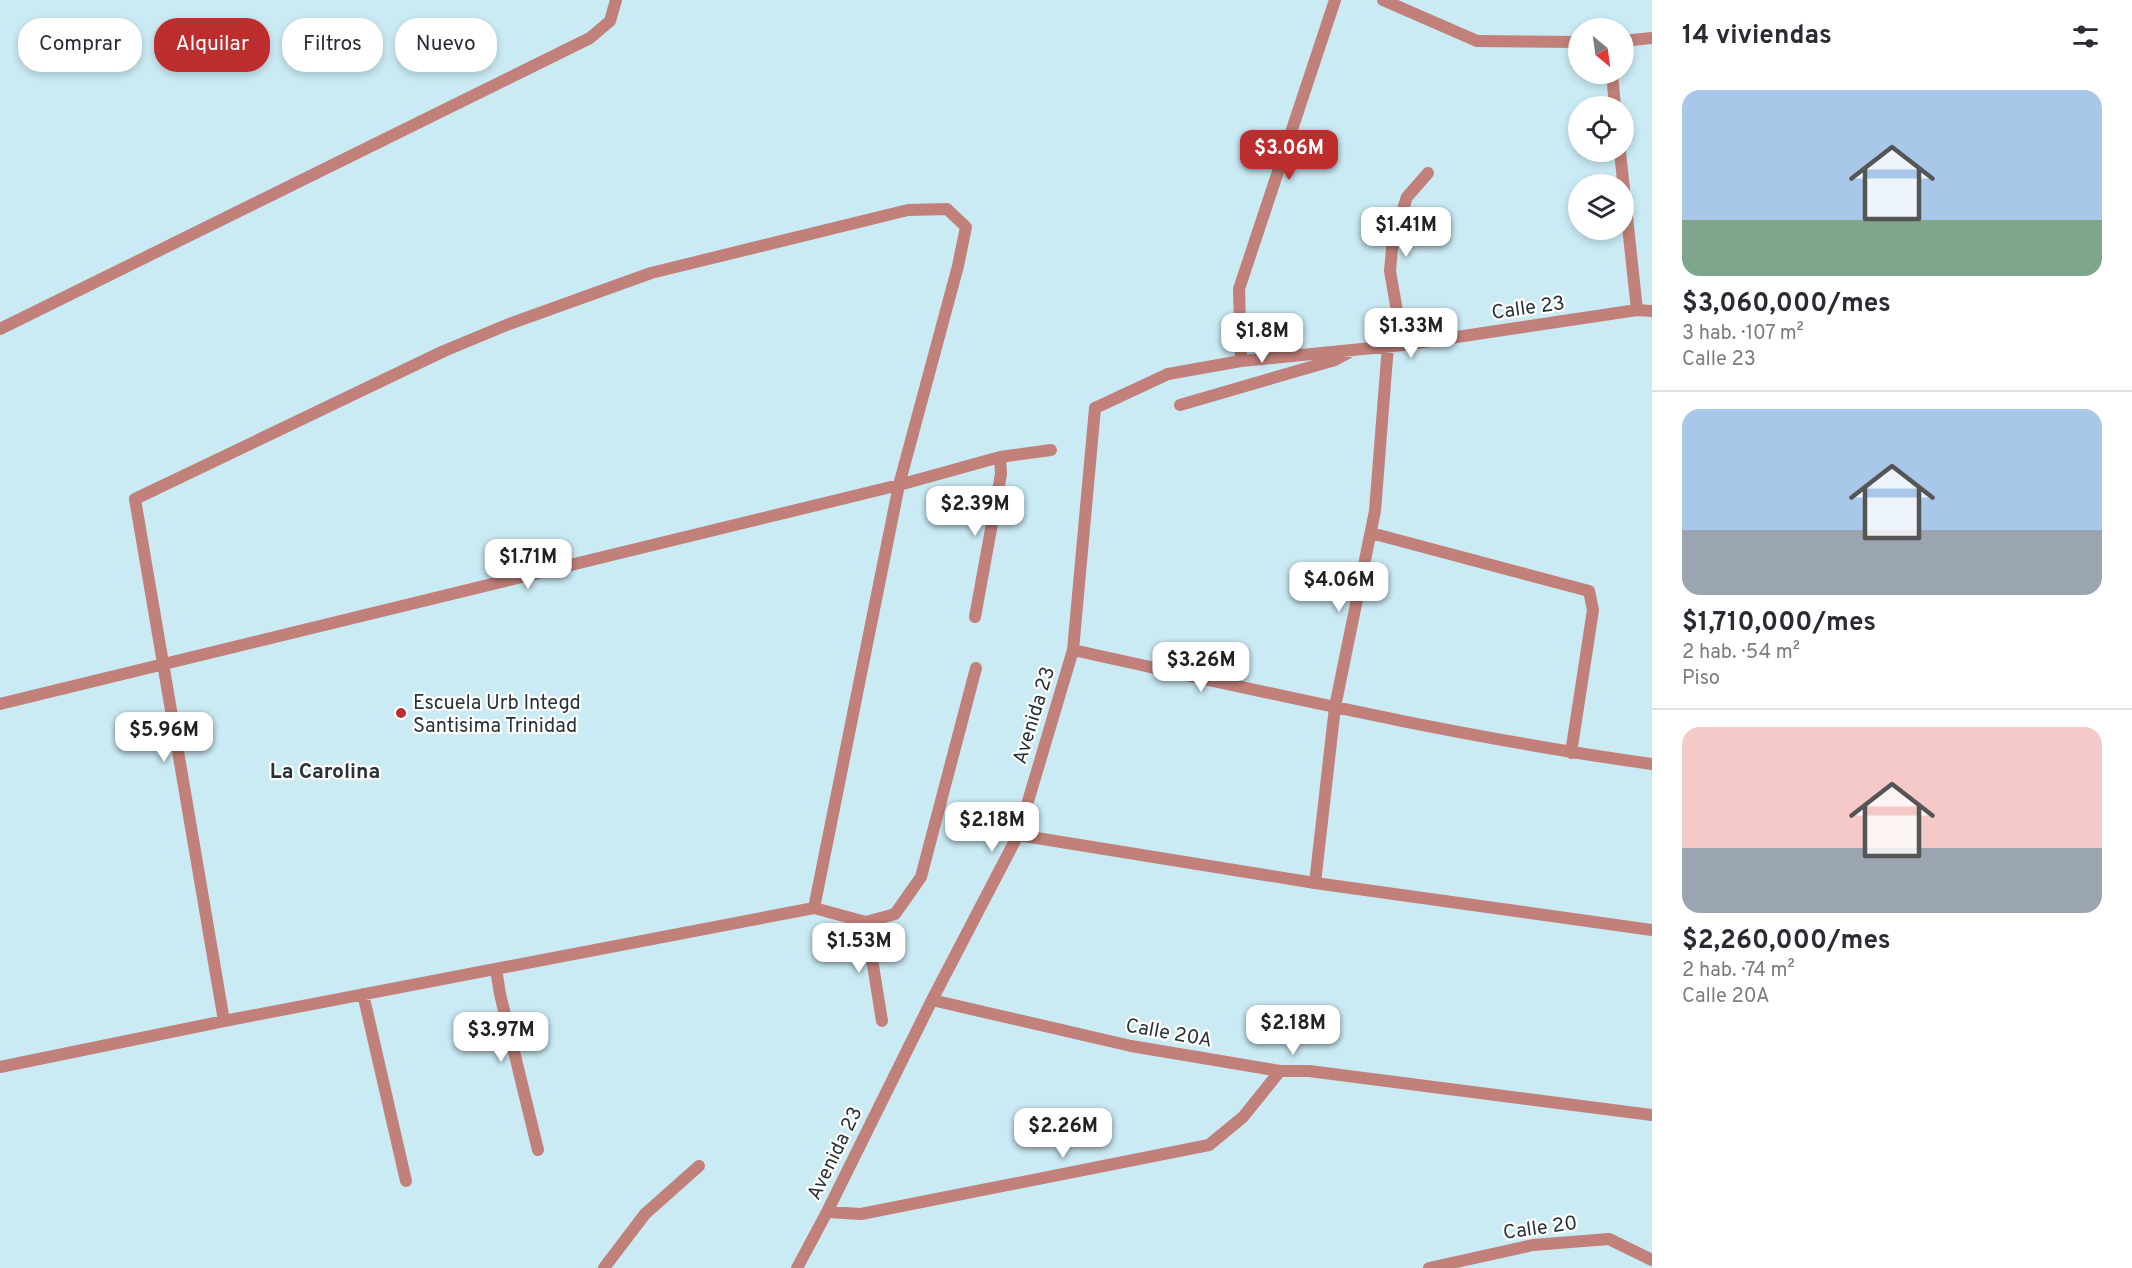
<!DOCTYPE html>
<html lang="es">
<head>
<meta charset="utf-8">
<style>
	:root { --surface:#fff; --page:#f2f2f3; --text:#2b2b33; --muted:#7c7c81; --line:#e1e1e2; --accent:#bd2d2e }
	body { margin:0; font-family:Overpass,sans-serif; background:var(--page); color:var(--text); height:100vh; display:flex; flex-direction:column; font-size:22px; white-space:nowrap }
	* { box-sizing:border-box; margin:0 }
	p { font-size:20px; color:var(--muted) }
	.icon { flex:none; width:33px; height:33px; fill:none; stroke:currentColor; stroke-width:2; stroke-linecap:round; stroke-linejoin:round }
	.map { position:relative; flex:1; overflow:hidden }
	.drawer { display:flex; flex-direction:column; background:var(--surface); width:480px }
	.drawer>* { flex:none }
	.banner { position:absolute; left:18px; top:18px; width:570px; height:54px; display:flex; gap:12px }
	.needle { width:39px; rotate:151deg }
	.tools { position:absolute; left:1568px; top:18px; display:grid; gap:12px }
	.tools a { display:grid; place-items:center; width:66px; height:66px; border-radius:50%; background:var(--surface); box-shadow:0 3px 9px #0003; font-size:30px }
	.price { position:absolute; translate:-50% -51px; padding:0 14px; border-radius:12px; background:#fff; color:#222; font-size:20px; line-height:39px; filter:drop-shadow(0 2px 3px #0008) }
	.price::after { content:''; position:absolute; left:50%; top:36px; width:18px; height:14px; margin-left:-9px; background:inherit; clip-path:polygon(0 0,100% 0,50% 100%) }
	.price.selected { background:var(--accent); color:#fff }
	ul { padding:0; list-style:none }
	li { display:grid; align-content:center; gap:12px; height:318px; padding:0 30px }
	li+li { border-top:2px solid var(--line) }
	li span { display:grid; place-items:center; height:186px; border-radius:18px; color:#555 }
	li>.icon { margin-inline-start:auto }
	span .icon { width:108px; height:108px; fill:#fffc; stroke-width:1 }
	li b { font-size:26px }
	h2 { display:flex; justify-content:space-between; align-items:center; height:72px; padding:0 30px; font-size:26px }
	.pill { padding:0 21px; border-radius:24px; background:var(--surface); box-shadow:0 3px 9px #0003; font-size:21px; line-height:54px }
	.pill.selected { background:var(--accent); color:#fff }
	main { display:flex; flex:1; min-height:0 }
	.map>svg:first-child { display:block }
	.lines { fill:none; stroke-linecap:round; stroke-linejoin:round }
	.pedestrian { stroke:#c2807a; stroke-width:12 }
	.minor { stroke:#c2807a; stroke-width:12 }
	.poi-dot { fill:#bd2d2e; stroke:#fff; stroke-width:2 }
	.labels { text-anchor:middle; stroke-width:4.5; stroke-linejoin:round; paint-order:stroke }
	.street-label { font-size:20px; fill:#273337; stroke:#fff }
	.poi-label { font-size:20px; fill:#273337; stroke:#fff; text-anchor:start }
	.neighbourhood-label { font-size:21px; font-weight:bold; fill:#273337; stroke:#fff }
</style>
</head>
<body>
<main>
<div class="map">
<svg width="1652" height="1268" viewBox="0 0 1652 1268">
	<rect width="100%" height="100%" fill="#caeaf4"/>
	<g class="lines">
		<path class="pedestrian" d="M1383 0 1477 41
			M1095 408 1168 374"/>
		<path class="minor" d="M1477 41 1578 42
			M1623 41 1652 38
			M1612 74 1615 106
			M1620 152 1637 310
			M0 329 590 38 610 21 616 0
			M1403 345 1390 271 1393 238 1407 197 1428 173
			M1241 361 1239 289 1335 0
			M1168 374 1241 361 1403 345 1637 310 1652 311
			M1180 405 1335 360 1348 353
			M1371 533 1589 591 1593 610 1571 753
			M975 617 1001 474 1000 457
			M1073 650C1265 692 1457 737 1652 764
			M0 704 899 485 1000 457 1051 450
			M1018 835 1315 883 1652 930
			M1315 883 1335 707 1375 511 1388 345
			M866 922 882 1021
			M496 969 500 994 538 1150
			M363 994 406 1181
			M932 1000 1131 1046 1280 1071H1309L1652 1115
			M224 1021 135 499 444 351 509 324 651 273 908 210 947 209 966 227 958 266 899 485 814 908
			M0 1067 224 1021 814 908 866 922 895 914 921 877 976 668
			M827 1212 861 1214 1209 1145 1243 1117 1280 1071
			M604 1268 645 1214 699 1166
			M797 1268 827 1212 932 1000 1018 835 1073 650 1095 408
			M1429 1268 1533 1245 1609 1239 1652 1260"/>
	</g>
	<circle class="poi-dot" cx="401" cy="713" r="6"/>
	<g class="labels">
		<g class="street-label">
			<text transform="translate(1528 307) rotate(-8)" y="7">Calle 23</text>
			<text transform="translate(1033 715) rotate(-73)" y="7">Avenida 23</text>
			<text transform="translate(1169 1032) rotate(10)" y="7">Calle 20A</text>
			<text transform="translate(834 1153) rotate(-64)" y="7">Avenida 23</text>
			<text transform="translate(1540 1227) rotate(-8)" y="7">Calle 20</text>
		</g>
		<g class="poi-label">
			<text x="413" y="709">Escuela Urb Integd<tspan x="413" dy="23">Santisima Trinidad</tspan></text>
		</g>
		<g class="neighbourhood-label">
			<text x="325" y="778">La Carolina</text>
		</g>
	</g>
</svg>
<div class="tools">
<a><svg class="needle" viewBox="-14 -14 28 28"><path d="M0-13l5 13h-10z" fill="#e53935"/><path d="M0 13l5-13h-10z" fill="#7c7c81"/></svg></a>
<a><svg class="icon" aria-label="locate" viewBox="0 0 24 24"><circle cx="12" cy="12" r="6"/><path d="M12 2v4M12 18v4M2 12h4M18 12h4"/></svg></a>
<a><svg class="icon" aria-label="layers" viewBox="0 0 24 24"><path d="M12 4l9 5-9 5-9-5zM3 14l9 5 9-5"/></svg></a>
</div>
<b class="price selected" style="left:1289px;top:181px">$3.06M</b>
<b class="price" style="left:1406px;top:258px">$1.41M</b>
<b class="price" style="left:1411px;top:359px">$1.33M</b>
<b class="price" style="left:1262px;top:364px">$1.8M</b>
<b class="price" style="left:975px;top:537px">$2.39M</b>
<b class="price" style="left:528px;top:590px">$1.71M</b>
<b class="price" style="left:1339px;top:613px">$4.06M</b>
<b class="price" style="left:1201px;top:693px">$3.26M</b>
<b class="price" style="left:164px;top:763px">$5.96M</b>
<b class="price" style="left:992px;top:853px">$2.18M</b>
<b class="price" style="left:859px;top:974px">$1.53M</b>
<b class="price" style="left:1293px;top:1056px">$2.18M</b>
<b class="price" style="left:501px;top:1063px">$3.97M</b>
<b class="price" style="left:1063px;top:1159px">$2.26M</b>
<div class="banner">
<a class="pill">Comprar</a>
<a class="pill selected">Alquilar</a>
<a class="pill">Filtros</a>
<a class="pill">Nuevo</a>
</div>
</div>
<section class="drawer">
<h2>14 viviendas<svg class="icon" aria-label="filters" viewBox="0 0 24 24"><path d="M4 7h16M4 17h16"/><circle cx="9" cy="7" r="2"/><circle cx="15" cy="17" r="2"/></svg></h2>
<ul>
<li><span style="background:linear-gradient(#a9c7e8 70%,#7fa58c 0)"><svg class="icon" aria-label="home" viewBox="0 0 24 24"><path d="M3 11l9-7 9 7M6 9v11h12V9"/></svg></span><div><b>$3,060,000/mes</b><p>3 hab. · 107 m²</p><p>Calle 23</p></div></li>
<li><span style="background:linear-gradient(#a9c7e8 65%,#9aa5b1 0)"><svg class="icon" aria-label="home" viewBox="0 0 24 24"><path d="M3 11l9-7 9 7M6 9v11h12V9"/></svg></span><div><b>$1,710,000/mes</b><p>2 hab. · 54 m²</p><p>Piso</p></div></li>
<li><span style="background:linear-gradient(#f6c9c9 65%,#9aa5b1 0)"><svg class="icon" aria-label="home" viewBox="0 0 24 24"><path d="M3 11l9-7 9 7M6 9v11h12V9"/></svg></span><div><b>$2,260,000/mes</b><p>2 hab. · 74 m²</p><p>Calle 20A</p></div></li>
</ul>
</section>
</main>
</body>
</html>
